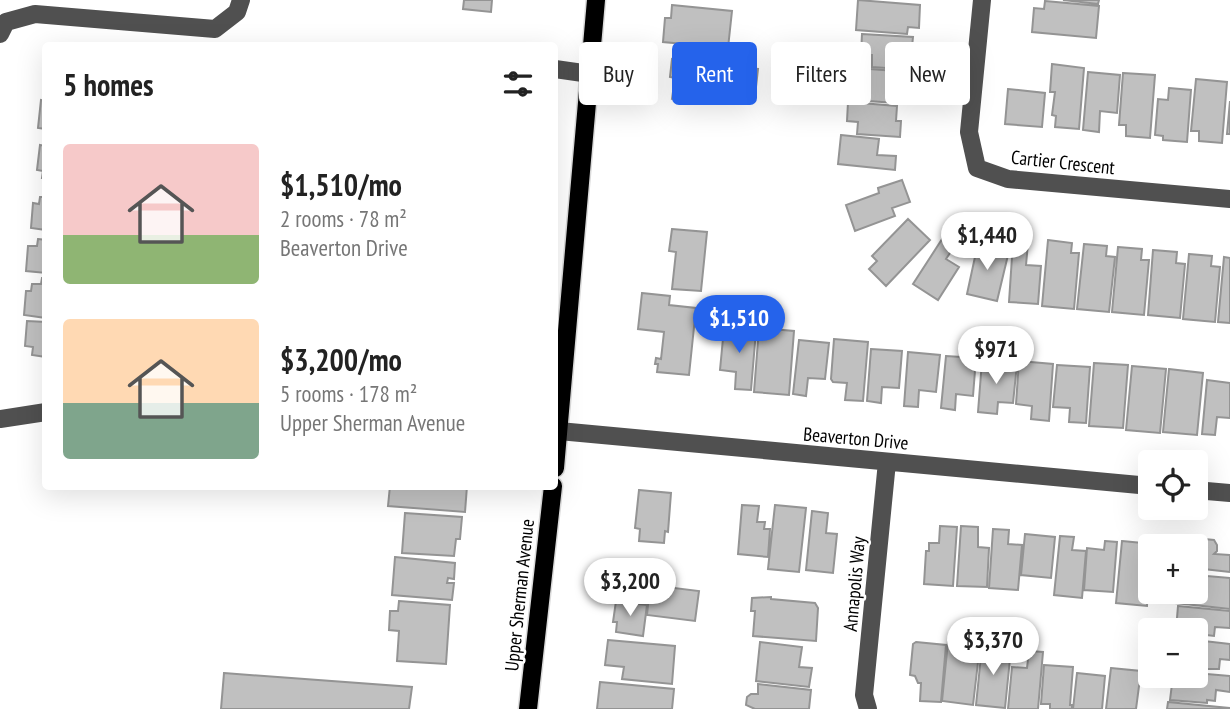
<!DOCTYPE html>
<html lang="en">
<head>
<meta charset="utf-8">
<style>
	:root { --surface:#fff; --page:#f2f2f2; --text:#222; --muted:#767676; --accent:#2563eb }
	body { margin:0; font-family:"PT Sans Narrow",sans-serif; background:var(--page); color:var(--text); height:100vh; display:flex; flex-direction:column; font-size:26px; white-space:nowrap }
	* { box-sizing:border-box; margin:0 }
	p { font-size:23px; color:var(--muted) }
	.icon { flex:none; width:38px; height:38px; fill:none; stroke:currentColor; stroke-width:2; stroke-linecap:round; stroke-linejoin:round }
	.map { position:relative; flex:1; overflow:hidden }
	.panel { position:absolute; left:42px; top:42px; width:516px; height:448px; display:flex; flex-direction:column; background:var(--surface); border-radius:7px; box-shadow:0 7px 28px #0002 }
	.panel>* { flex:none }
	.top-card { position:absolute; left:579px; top:42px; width:544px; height:63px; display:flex; gap:14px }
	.tools { position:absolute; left:1138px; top:450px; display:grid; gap:14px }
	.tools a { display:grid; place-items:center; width:70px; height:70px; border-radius:7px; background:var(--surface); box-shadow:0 7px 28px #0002; font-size:35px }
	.price { position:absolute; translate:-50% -60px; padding:0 16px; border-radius:24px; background:#fff; color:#222; font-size:23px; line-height:46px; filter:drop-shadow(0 2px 4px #0008) }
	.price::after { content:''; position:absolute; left:50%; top:42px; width:21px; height:16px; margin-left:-10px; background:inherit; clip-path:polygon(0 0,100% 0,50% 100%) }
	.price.active { background:var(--accent); color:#fff }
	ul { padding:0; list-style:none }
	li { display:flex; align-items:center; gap:21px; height:175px; padding:0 21px }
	li span { display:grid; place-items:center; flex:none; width:196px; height:140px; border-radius:7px; color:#555 }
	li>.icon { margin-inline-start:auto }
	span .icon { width:84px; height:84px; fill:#fffc; stroke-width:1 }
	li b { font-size:30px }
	h2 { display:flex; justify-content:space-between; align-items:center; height:84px; padding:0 21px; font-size:30px }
	.pill { padding:0 24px; border-radius:7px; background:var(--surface); box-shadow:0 7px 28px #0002; font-size:24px; line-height:63px }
	.pill.active { background:var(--accent); color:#fff }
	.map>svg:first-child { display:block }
	.building { fill:#c0c0c0; stroke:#949494; stroke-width:2 }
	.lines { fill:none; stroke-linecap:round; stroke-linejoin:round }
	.major-casing { stroke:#dbdbdb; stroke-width:21 }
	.minor { stroke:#505050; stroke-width:18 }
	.major { stroke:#000; stroke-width:18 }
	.labels { text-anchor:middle; stroke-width:5; stroke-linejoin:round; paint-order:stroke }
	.street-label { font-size:19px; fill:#000; stroke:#fff }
</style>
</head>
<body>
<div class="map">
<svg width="1230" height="709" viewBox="0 0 1230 709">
	<rect width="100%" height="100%" fill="#fff"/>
	<path class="building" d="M464 0H492L491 12 463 9Z
		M858 0 920 5 919 28 908 27 907 34 856 30Z
		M1063 0H1099L1098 4Z
		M1045 1 1099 6 1096 38 1032 32 1034 8 1044 9Z
		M672 5 732 11 728 48 663 42 665 18H671Z
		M862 34 913 37 912 47H916L914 70 872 67V55H861Z
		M678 49 745 56 744 68 758 69 755 96 714 92 713 104 672 99 675 78 670 77 672 59 677 60Z
		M1052 64 1084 68 1079 129 1055 127 1056 116 1052 115 1055 92H1050Z
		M856 68 909 72 908 90 912 91 911 104 868 101 869 87 854 86Z
		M1088 72 1120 75 1117 113 1100 111 1099 132 1083 130Z
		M1123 73 1155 75 1150 138 1126 136V125H1119Z
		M1196 79 1227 82 1222 143 1199 141V131H1191Z
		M1169 88 1191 90 1187 142 1163 140V136L1155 135 1158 99 1168 100Z
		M1008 89 1045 93 1042 127 1005 124Z
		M41 100 46 101V129L38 128Z
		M1230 101V134H1227Z
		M848 102 897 106 896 121H901L900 137 857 134 858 122 847 121Z
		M841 135 879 139 877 155 896 156 895 170 838 164Z
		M40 145 46 146V178H42L43 171 37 170Z
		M902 180 910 202 892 208 895 216 855 231 846 205 879 193 878 188Z
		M40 197H46V230L31 228 33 203 39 204Z
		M908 219 930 240 886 286 869 269 877 261 872 256Z
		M672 229 707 232 701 291 672 289 676 252 669 251Z
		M946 233 958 241 946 259 959 267 938 300 913 284Z
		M38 239 46 240V273L26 271 28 246H37Z
		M1048 240 1072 243 1071 253H1079L1074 309 1042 306Z
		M1013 242 1028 243 1026 265 1041 266 1038 304 1009 302Z
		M978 243 1000 248 999 253 1008 255 997 301 967 294Z
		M1084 244 1107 246 1106 256 1115 257 1109 312 1077 309Z
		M1118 247 1142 249 1141 260H1149L1144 315 1112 312Z
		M1153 250 1177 252 1176 263 1185 264 1180 318 1148 315Z
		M1189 254 1212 256 1211 266 1220 267 1215 322 1183 319Z
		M1224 257 1230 258V323L1218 322Z
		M42 278H46V318L24 315 26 291H31L32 284H41Z
		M642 293 670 296 669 305 696 308 689 375 657 372 658 364H655L656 358 661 359 664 332 638 329Z
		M27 321 46 322V357L32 355 33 347 25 346Z
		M742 321 749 322 748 331H756L751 390 735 389 736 372 720 370 724 328 741 330Z
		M759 328 794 331 789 395 754 392Z
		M834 339 868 342 863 401 845 400 847 383 833 382 831 379Z
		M799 340 829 343 825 379 808 378 806 396 793 394Z
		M871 349 902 351 899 388 882 387 881 403 867 401Z
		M908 352 940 355 936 392 919 390 918 407 904 406Z
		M946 356 976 358 973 396 956 394 955 410 941 408Z
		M982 361 1017 364 1013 403 998 402 997 414 978 412Z
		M1019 361 1053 364 1049 421 1031 419 1032 406 1016 404Z
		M1094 363 1128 365 1123 428 1089 426Z
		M1057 365 1090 367 1086 423 1069 422 1070 408 1053 407Z
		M1132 366 1166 369 1160 433 1126 430Z
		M1169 369 1203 373 1197 435 1163 432Z
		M1207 380 1230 383V418L1217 417 1215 435 1202 434Z
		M390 486H467L465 512 388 506Z
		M639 490 671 493 668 532 665 531 664 543 639 541 640 529 635 528Z
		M742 505 759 506 757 522H765L764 529H770L768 557 738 554Z
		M775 505 806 508 799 572 768 569Z
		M812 511 828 513 826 533 837 534 833 573 806 570Z
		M405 513 462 517 460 539H456L454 556 402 553Z
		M940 526 957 527 953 586 924 584 926 551H929V543H939Z
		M961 526 978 527V547L989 548 987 587 957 586Z
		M993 529 1009 530 1008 544 1022 545 1018 590 989 588Z
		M1025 534 1055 537 1051 578 1021 575Z
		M1060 536 1074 537 1072 550 1086 551 1082 598 1054 595Z
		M1184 537 1214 540 1217 545V551L1214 554 1230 555V572L1195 568V546H1183Z
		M1105 541 1117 542 1113 592 1084 590 1087 548 1104 550Z
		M1122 541 1153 544 1150 546 1147 606 1116 603Z
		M395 557 455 563 454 579 448 578 447 583H454L452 600 392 595Z
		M1195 575 1230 578V609L1176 603 1178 592H1195Z
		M650 585 699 591 695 621 647 615Z
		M771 597V599L815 603 818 608 816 641 753 636 755 611H751L752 598Z
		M399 601 450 605 446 664 397 661 399 631 389 630 390 611H398Z
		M616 601 647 605 643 636 616 632 617 622H613Z
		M1178 606 1230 611V628L1215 627 1214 636 1206 635V639L1195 638V630H1176Z
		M608 640 675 646 672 684 622 679 624 667 605 665Z
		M1195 640 1230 644V660L1220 659 1219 669H1195Z
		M760 642 802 647 799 667 812 668 809 687 756 681Z
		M916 642 946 645 941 702 920 701 921 683H918L915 676 910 675 913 644Z
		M948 642 980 645 973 705 942 701Z
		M982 646 1011 649 1005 708 976 705Z
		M1029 651 1043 652 1038 709H1008L1012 667 1027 668Z
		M1044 665 1073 667 1070 705H1072V709H1050V704H1041Z
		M1111 668 1141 671 1136 709H1106Z
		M224 673 412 687 409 709H221Z
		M1077 673 1105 676 1102 709H1073Z
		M1195 673 1230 676V692L1216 690 1215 701 1207 700V703L1170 700 1173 676H1195Z
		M600 682 674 689 672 709H597Z
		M758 684 811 690 809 709H755L746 705 747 697 751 694H758Z
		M1168 702 1229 708V709H1167Z"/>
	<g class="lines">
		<g class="major-casing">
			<path id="major" d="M555 468 596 0
				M528 709 553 486"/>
		</g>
		<path class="minor" d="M982 0 969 132 977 168 1008 179 1230 199
			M0 34 6 22 35 14 215 29 237 12 241 0
			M555 69 590 74
			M0 419 46 412
			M559 431 1150 486
			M1195 490 1230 493
			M868 709 864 695 887 462"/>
		<use href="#major" class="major"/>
	</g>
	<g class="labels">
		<g class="street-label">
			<text transform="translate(1063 162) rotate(6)" y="7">Cartier Crescent</text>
			<text transform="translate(856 438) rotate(5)" y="7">Beaverton Drive</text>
			<text transform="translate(854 584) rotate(-85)" y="7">Annapolis Way</text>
			<text transform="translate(519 595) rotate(-84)" y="7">Upper Sherman Avenue</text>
		</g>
	</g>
</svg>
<div class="tools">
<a><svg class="icon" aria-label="locate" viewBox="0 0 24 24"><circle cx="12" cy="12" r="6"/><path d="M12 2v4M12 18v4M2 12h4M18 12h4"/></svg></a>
<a>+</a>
<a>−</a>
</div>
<b class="price" style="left:987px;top:272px">$1,440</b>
<b class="price active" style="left:739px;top:355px">$1,510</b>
<b class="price" style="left:996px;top:386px">$971</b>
<b class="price" style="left:630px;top:618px">$3,200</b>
<b class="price" style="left:993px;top:677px">$3,370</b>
<div class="top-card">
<a class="pill">Buy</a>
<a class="pill active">Rent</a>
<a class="pill">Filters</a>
<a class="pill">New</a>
</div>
<section class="panel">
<h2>5 homes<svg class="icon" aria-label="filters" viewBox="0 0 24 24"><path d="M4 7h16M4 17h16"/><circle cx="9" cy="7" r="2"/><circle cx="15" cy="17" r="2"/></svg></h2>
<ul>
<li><span style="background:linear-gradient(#f6c9c9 65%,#8fb573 0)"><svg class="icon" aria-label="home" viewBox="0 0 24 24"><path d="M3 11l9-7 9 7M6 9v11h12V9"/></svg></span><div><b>$1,510/mo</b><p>2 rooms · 78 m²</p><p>Beaverton Drive</p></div></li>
<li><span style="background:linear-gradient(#ffd9b3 60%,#7fa58c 0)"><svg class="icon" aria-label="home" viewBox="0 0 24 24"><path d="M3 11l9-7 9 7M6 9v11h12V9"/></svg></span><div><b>$3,200/mo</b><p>5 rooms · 178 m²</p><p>Upper Sherman Avenue</p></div></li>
</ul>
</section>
</div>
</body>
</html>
